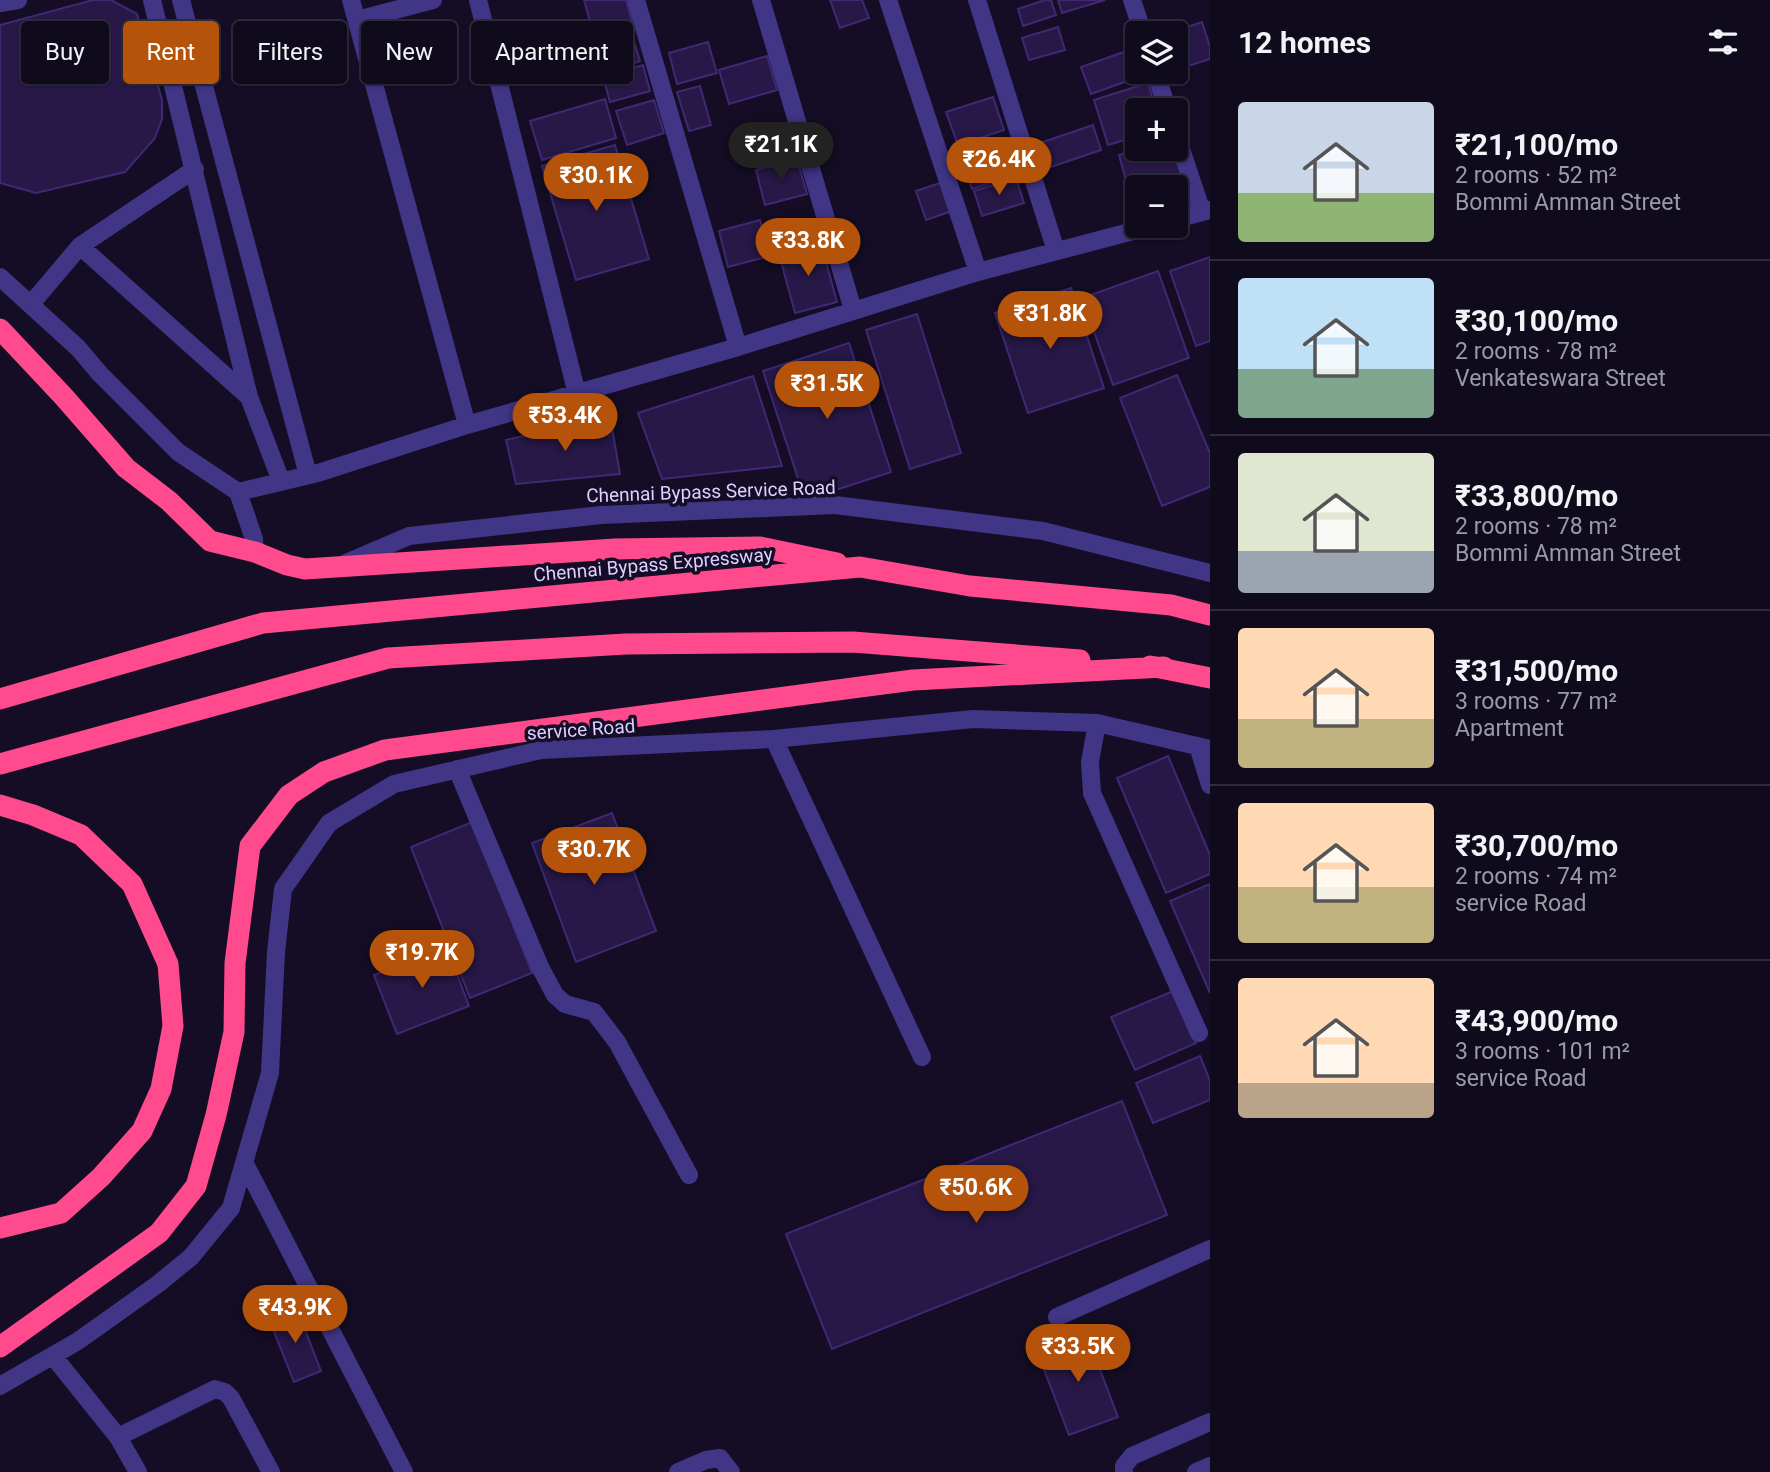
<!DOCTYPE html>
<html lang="en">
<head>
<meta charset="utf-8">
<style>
	:root { --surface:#0f0a1c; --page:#1d1829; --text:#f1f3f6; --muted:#9b9aa3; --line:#2f2b3b; --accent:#b45309 }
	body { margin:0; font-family:Roboto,sans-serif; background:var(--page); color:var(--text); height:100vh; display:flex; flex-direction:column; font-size:26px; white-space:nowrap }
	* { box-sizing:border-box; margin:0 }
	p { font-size:23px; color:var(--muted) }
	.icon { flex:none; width:38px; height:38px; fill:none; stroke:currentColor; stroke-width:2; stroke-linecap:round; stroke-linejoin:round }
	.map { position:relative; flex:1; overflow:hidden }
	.details { display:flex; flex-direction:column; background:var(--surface); width:560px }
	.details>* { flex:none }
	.banner { position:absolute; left:21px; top:21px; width:665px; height:63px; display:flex; gap:14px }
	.controls { position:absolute; left:1125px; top:21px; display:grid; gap:14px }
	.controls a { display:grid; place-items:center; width:63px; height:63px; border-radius:7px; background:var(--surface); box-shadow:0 2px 5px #0004,0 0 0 2px var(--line); font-size:35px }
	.price { position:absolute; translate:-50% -60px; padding:0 16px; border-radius:24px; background:var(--accent); color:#fff; font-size:23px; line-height:46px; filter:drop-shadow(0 2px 4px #0008) }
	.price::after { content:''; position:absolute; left:50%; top:42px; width:21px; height:16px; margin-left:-10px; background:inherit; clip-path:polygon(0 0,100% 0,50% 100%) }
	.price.selected { background:#222; color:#fff }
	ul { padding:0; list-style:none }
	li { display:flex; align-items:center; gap:21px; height:175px; padding:0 28px }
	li+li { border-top:2px solid var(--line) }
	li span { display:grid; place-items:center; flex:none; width:196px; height:140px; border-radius:7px; color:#555 }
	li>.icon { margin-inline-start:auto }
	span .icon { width:84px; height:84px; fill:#fffc; stroke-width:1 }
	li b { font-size:30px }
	h2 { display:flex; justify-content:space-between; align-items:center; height:84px; padding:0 28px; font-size:30px }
	.chip { padding:0 24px; border-radius:7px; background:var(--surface); box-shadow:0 2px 5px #0004,0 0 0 2px var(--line); font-size:24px; line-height:63px }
	.chip.selected { background:var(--accent); color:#fff }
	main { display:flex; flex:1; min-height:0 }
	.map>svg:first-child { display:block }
	.building { fill:#271847; stroke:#402874; stroke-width:2 }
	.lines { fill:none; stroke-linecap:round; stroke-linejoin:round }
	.minor { stroke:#413586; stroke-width:18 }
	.highway { stroke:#ff4b8d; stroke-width:21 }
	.labels { text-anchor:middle; stroke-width:7; stroke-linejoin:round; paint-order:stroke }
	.street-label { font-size:19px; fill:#dbd0ff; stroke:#140d25 }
</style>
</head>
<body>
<main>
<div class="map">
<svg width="1210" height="1472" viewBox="0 0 1210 1472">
	<rect width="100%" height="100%" fill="#140d25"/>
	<path class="building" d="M93 0H111L137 14 162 100V119L155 138 125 172 36 193 0 183V25Z
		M584 0H626L634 29 595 39Z
		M830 0H862L869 18 840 28Z
		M1045 0H1051L1056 15 1023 26 1018 9Z
		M1058 0H1105L1062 13Z
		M1202 22 1210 47V59L1176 70V33H1169Z
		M1058 27 1065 50 1029 60 1022 38Z
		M631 32 640 61 603 74 593 43Z
		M708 42 717 73 677 84 669 53Z
		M1138 47V72H1147V74L1091 94 1081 67Z
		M767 56 777 90 729 104 719 70Z
		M643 65 650 91 610 102 603 77Z
		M1148 83 1156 110H1138V136L1108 145 1094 100Z
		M700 86 711 125 689 131 677 92Z
		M993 97 1004 130 958 145 946 112Z
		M605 99 616 138 542 160 530 121Z
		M654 100 664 133 627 145 616 111Z
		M1093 125 1101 150 1048 168 1040 143Z
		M1003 141 1014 175 972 189 961 155Z
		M615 145 649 259 576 280 542 166Z
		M1141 149H1176L1186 183 1172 187H1138V197L1131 199 1119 155Z
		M797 159 807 194 765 205 756 170Z
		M1016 178 1024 203 982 216 974 191Z
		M943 182 952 211 926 220 916 191Z
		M760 220 770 256 728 267 719 231Z
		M821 243 837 302 795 313 779 254Z
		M1210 257V341L1196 346 1170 271Z
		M1158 271 1189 358 1113 385 1082 298Z
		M1071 288 1104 388 1028 413 995 313Z
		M917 314 961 453 910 469 866 330Z
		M849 343 891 472 805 500 763 371Z
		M1177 375 1210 453V487L1162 506 1120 398Z
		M753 376 782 466 662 479 638 413Z
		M610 416 620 474 516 484 506 440Z
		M1168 756 1210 855V874L1166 893 1117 778Z
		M612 813 656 931 576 962 532 843Z
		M472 822 532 973 470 998 411 847Z
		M1210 884V993L1170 901Z
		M447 947 469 1006 397 1034 374 975Z
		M1173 991 1196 1043 1135 1070 1111 1017Z
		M1200 1056 1210 1081V1100L1153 1123 1136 1083Z
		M1122 1101 1167 1215 832 1349 786 1234Z
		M297 1309 321 1371 294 1382 269 1319Z
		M1086 1333 1118 1417 1069 1435 1037 1351Z"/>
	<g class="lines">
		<path class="minor" d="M152 0 249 397 281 481
			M181 0 308 475
			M351 0 467 425
			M478 0 577 394
			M636 0 738 347
			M761 0 853 310
			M888 0 978 272
			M977 0 1056 251
			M1132 0 1143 33
			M0 3 18 0
			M357 20 433 0
			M1155 72 1168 110
			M1176 134 1202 212
			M1176 219 1210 210
			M80 246 249 397
			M0 277 78 348 100 374 178 452 238 492 254 539 255 552
			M31 304 80 246 195 169
			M238 492 318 473 467 425 738 347 978 272 1152 226
			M346 563 409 536 601 515 835 505 1043 531 1210 573
			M1097 723 1090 762 1092 793 1199 1033
			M774 739 922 1057
			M1198 746 1210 785
			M457 769 540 967 555 995 565 1004 594 1012 617 1042 689 1175
			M245 1164 404 1472
			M1057 1317 1210 1249
			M53 1356 118 1437 138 1472
			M0 1386 78 1341 158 1284 191 1257 231 1208 270 1073 276 952 283 889 329 823 394 784 541 750 774 739 973 719 1097 723 1210 749
			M118 1437 215 1389 225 1392 231 1398 271 1472
			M678 1472 706 1460 720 1458 731 1472
			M1124 1472V1466L1132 1456 1210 1422
			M1196 1472 1210 1466"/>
		<path class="highway" d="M0 329 64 397 126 468 169 501 210 541 255 552 287 565 305 569 615 549 760 547 837 563
			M1150 666 1210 678
			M0 699 263 623 860 567 970 586 1171 605 1210 615
			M0 764 388 658 626 644 853 642 1080 660
			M0 805 33 815 81 835 132 884 168 964 173 1026 161 1089 142 1131 101 1177 61 1213 0 1228
			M0 1347 159 1233 196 1186 216 1115 234 1032 235 963 250 846 289 795 324 772 385 750 913 680 1164 667"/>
	</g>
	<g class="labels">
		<g class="street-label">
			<text transform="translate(711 491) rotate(-2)" y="7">Chennai Bypass Service Road</text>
			<text transform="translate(653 564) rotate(-5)" y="7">Chennai Bypass Expressway</text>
			<text transform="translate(581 729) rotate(-4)" y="7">service Road</text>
		</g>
	</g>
</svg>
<div class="controls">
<a><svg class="icon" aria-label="layers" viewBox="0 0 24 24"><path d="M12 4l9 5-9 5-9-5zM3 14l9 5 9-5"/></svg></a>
<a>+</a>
<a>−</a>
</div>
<b class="price selected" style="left:781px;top:182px">₹21.1K</b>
<b class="price" style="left:999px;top:197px">₹26.4K</b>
<b class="price" style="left:596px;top:213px">₹30.1K</b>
<b class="price" style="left:808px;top:278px">₹33.8K</b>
<b class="price" style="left:1050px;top:351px">₹31.8K</b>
<b class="price" style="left:827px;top:421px">₹31.5K</b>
<b class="price" style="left:565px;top:453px">₹53.4K</b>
<b class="price" style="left:594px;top:887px">₹30.7K</b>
<b class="price" style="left:422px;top:990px">₹19.7K</b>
<b class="price" style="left:976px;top:1225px">₹50.6K</b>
<b class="price" style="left:295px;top:1345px">₹43.9K</b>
<b class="price" style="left:1078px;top:1384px">₹33.5K</b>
<div class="banner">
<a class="chip">Buy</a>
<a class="chip selected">Rent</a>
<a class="chip">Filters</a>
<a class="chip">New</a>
<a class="chip">Apartment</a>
</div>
</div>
<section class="details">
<h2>12 homes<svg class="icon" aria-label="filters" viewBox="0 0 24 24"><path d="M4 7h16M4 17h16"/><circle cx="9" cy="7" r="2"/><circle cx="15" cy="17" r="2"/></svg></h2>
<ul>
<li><span style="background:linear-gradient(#c9d6e8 65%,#8fb573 0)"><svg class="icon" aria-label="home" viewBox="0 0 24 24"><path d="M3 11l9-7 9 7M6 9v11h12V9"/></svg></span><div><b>₹21,100/mo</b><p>2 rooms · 52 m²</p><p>Bommi Amman Street</p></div></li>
<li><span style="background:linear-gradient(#bfe0f5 65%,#7fa58c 0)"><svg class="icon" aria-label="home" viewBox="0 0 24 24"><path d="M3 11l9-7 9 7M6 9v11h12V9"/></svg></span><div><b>₹30,100/mo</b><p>2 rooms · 78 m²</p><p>Venkateswara Street</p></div></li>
<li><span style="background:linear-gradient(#dfe7d0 70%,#9aa5b1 0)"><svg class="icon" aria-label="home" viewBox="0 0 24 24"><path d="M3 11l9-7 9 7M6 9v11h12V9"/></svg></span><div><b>₹33,800/mo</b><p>2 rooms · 78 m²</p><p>Bommi Amman Street</p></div></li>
<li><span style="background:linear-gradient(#ffd9b3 65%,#c2b280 0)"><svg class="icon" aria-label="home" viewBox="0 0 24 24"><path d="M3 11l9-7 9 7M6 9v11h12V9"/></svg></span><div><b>₹31,500/mo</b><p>3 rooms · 77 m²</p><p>Apartment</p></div></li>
<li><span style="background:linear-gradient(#ffd9b3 60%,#c2b280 0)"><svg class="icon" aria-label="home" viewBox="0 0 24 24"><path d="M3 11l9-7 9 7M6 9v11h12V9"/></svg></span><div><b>₹30,700/mo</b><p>2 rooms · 74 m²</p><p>service Road</p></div></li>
<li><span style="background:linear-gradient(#ffd9b3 75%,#b9a48a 0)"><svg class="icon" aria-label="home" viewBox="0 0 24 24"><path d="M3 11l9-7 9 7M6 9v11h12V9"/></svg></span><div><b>₹43,900/mo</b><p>3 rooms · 101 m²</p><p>service Road</p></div></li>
</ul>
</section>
</main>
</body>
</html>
